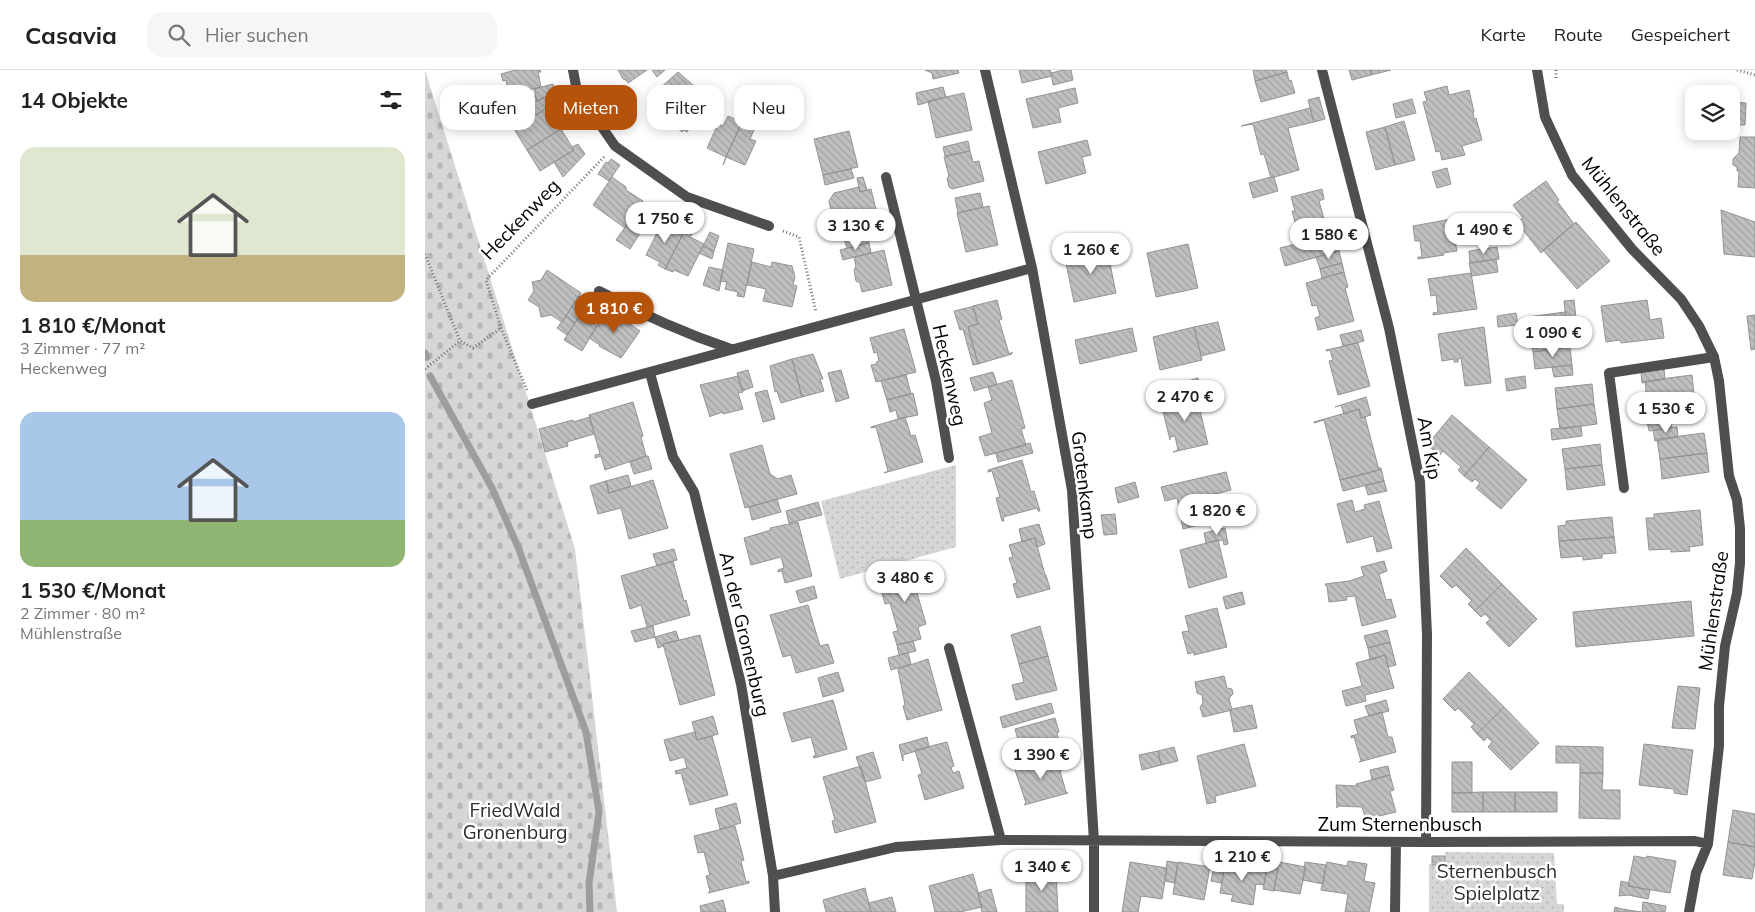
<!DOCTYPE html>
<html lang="de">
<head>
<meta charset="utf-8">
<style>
	:root { --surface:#fff; --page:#f6f6f6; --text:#222; --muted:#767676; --line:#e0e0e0; --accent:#b45309 }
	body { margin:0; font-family:Mulish,sans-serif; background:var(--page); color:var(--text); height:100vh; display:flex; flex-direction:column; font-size:19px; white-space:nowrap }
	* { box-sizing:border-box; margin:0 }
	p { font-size:16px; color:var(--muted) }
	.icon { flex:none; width:28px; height:28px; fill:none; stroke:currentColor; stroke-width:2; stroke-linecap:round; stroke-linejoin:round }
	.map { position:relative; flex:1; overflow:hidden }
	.details { display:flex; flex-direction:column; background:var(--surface); width:425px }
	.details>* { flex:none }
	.guide { position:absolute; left:15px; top:15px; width:475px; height:45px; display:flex; gap:10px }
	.fabs { position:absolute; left:1260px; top:15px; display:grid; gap:10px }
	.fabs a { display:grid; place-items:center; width:55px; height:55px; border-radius:10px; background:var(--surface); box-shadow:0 2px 12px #0003; font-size:25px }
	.price { position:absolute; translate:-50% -42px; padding:0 11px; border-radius:18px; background:#fff; color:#222; font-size:16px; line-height:32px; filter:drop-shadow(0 1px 2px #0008) }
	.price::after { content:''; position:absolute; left:50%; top:30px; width:15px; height:11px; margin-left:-8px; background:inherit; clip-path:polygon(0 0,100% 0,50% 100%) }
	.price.active { background:var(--accent); color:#fff }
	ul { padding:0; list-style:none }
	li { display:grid; align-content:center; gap:10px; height:265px; padding:0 20px }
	li span { display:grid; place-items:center; height:155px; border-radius:15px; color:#555 }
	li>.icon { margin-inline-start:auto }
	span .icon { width:90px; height:90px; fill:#fffc; stroke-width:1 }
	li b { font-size:21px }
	h2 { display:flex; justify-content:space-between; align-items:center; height:60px; padding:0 20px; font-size:21px }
	.pill { padding:0 18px; border-radius:15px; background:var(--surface); box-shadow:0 2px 12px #0003; font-size:18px; line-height:45px }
	.pill.active { background:var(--accent); color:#fff }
	header { display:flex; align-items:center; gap:30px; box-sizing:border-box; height:70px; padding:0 25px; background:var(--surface); border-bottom:1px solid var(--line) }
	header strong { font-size:24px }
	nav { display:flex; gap:28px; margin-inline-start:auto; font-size:18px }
	.search { width:350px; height:45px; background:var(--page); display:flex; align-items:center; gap:12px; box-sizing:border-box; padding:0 18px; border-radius:15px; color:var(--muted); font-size:19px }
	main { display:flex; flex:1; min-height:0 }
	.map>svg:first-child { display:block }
	.green { fill:url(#green-dots) }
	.cemetery { fill:url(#cemetery-stones) }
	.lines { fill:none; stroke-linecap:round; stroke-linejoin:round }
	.stream { stroke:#9d9d9d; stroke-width:7 }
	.building { fill:url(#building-back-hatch); stroke:#939393 }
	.path { stroke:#717171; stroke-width:3; stroke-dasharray:1 2.5; stroke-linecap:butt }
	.service { stroke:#4f4f4f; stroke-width:10 }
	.minor { stroke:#4f4f4f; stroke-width:10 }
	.labels { text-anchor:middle; stroke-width:5; stroke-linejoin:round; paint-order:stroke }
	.street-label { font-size:19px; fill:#000; stroke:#fff }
	.park-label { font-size:19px; fill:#2d2d2d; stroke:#fff }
</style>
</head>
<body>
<header>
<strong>Casavia</strong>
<div class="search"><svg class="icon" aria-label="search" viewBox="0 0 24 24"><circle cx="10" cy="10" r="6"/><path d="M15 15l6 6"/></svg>Hier suchen</div>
<nav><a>Karte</a><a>Route</a><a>Gespeichert</a></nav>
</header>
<main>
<section class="details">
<h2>14 Objekte<svg class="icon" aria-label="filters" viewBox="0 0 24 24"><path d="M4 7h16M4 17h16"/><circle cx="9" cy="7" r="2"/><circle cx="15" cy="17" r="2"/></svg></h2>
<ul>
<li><span style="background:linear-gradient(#dfe7d0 70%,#c2b280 0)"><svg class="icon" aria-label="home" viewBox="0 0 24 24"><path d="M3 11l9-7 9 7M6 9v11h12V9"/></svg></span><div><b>1 810 €/Monat</b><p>3 Zimmer · 77 m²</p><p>Heckenweg</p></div></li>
<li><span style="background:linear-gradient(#a9c7e8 70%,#8fb573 0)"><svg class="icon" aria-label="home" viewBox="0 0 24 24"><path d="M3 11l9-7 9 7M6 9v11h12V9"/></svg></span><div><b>1 530 €/Monat</b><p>2 Zimmer · 80 m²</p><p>Mühlenstraße</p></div></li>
</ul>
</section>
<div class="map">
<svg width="1330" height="842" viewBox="0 0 1330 842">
	<defs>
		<pattern id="green-dots" width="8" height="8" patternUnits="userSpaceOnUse" patternTransform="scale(1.25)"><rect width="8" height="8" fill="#d6d6d6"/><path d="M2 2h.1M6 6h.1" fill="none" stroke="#b6b6b6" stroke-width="1.8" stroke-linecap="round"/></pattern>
		<pattern id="cemetery-stones" width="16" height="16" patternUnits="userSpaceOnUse" patternTransform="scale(1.25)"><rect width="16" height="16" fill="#d6d6d6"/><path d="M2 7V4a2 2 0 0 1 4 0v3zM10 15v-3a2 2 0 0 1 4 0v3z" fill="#b6b6b6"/></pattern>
		<pattern id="building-back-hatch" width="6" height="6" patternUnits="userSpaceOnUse" patternTransform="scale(1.25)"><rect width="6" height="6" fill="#bfbfbf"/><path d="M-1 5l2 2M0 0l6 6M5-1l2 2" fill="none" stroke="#a2a2a2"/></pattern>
	</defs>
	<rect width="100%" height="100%" fill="#fff"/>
	<path class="green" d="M531 395V477L415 509 396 431Z
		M1020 782 1129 783 1132 834H1139V842H1004V794H1020Z"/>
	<path class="cemetery" d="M0 0 150 479 192 842H0Z"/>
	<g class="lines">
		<path class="stream" d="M0 283 2 287
			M5 306 67 418 93 477 161 662 174 742 164 813 165 842"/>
	</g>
	<path class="building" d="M90 0H115L116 2H113L116 17 84 25 81 10 78 11 76 4Z
		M193 0H222L203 13 201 10 198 9Z
		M227 0H240L232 7Z
		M500 0H533L534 3 508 9 507 3Z
		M594 0H625L627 6 597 13Z
		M638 0H646L648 10 628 15 626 3Z
		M828 0H861L862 2 830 11Z
		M924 0H945L946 5 927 10Z
		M945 0H966L946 5Z
		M253 2 268 15 242 45 240 44 238 46 224 34 225 32 223 29Z
		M862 2 864 11 866 10 870 23 836 32 830 11Z
		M128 14 130 23 112 31 109 19Z
		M268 15 283 28 276 39H273L269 44 272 46 262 62 259 60 257 62 243 50 245 48 242 45Z
		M1022 16 1024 25 1044 20 1049 42 1048 43 1049 49 1051 48 1057 70 1037 76 1040 85 1017 90 1015 81 1011 82 998 32 1002 31 999 22Z
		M518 17 521 27 493 35 491 23Z
		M650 18 653 33 633 38 636 52 608 58 601 29Z
		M539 23 547 60 511 68 503 31Z
		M110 26 112 31 95 38 93 30Z
		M123 26 130 37 124 41 122 38 103 50 95 38Z
		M894 27 900 49 889 52 883 30Z
		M987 29 991 43 971 48 968 34Z
		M1306 32 1321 33 1320 55H1306Z
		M122 38 136 59 102 80 89 59Z
		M885 38 889 52 863 58 874 100 846 108 839 84 836 85 828 54 816 56Z
		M303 46 317 52 301 87 282 78 293 54 298 56Z
		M979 51 990 90 970 95 960 57Z
		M317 52 330 58 325 69 331 71 320 95 301 87 298 95 301 87Z
		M960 57 970 95 951 100 941 62Z
		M136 59 149 80 115 101 102 80Z
		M424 61 433 97 398 105 389 69Z
		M1315 67H1330V118L1313 117 1314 101H1312V97L1308 95V89L1314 83Z
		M662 70 666 85 657 87 661 103 621 114 613 82Z
		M543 71 545 81 520 86 518 77Z
		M153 74 160 84 138 107 129 92 149 80 147 77Z
		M545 81 548 92 554 91 559 111 527 119 524 117 522 108 524 106 519 87Z
		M186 89 195 95 184 111 173 104 181 92 183 93Z
		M1022 98 1026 114 1012 118 1007 102Z
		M426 99 429 108 400 115 398 105Z
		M187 107 201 117V120L218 131 200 158 168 135Z
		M438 107 442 120 435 122 432 108Z
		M846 107H849L853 121 828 128 824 113Z
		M1121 111 1134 130 1132 131 1149 154 1116 183 1092 152 1098 148 1088 135Z
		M434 117 435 122 446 119 455 156 443 158 445 163 419 169 411 164 404 131 409 123Z
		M897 119 899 129 894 131 904 167 876 174 867 141H870L866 127Z
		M555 123 558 137 533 143 530 128Z
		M233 136 243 141 233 162 220 156Z
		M564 136 573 175 541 182 532 143Z
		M1296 140 1330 152V187L1299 184Z
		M208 146 221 154 205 179 191 170Z
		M1032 148 1034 165 1029 166 1032 181 1018 183 1019 185 993 189V187H997L995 171H990L988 156Z
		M1151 152 1185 191 1152 219 1118 180Z
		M237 153 251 160 252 157 260 160 240 199 233 195 235 192 221 185Z
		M260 160 267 164 265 167 279 174 263 206 249 200 248 202 240 199Z
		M285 162 294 166 289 181 278 176Z
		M442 164 444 173 422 178 419 169Z
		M909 164 914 181 860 196 855 178 875 173 876 174Z
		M303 173 329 179 319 227 312 226 313 222 300 219 302 212 295 211Z
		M444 173 446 183 418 190 415 180Z
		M763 174 773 218 731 227 722 183Z
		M278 176 289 181 287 189 274 183Z
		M1072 177 1074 189 1045 193 1044 181Z
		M682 179 691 223 649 232 640 188Z
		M459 180 467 215 437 222 435 213 431 211 429 200 431 196 429 187Z
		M914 181 917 193 895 199 891 187Z
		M1071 189 1073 202 1047 206 1044 193Z
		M327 192 346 197 347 192 367 196 370 207 368 215 372 216 367 237 338 231 341 219 322 215Z
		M917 193 919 202 897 208 895 199Z
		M284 197 298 200 294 221 278 215Z
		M122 200 156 223 137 252 126 245 116 247 114 237 103 230 109 221 107 212 116 210Z
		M919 202 923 217 920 218 929 251 893 260 890 248 895 246 892 235 887 236 881 213Z
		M1046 203 1052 239 1008 245V243L1013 242 1011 225 1006 226 1003 209Z
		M154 226 164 232 150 253 141 246Z
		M572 230 577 249 574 250 584 284 587 282V284L553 294 543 257 553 254 548 236Z
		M1149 230 1151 248 1141 249 1139 231Z
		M1222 230 1225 250 1236 248 1239 268 1196 273 1195 270 1181 272 1176 236Z
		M548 236 553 254 543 257 553 294 548 295 538 259 535 260 529 241 550 236Z
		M183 239 215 261 196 288 174 276 175 275 164 268Z
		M1140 242 1142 260 1105 265 1103 247Z
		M1091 243 1093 255 1073 257 1072 246Z
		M155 245 172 256 157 281 139 270Z
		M1330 245V279L1326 280 1322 246Z
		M141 246 150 253 142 265 132 258Z
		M793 252 800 280 776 286 769 257Z
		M769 257 777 290 735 300 728 267Z
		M1059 257 1066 313 1040 316 1036 288 1033 289V292H1029V289L1017 291 1013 264Z
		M707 258 712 281 655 294 650 270Z
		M479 259 491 302 451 312 446 295 452 294 451 292 454 291 452 282 449 283 445 268Z
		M936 260 939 271 918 276 915 265Z
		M1142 260 1145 277 1108 282 1105 265Z
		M933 273 945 316 913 325 904 291 908 290 905 280 901 281V280Z
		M1145 277 1147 295 1110 299 1108 282Z
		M388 284 398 309H395L399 321 377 327 367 289Z
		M367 289 377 327 356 333 352 321 350 322 345 296Z
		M1147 295 1148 305 1129 307 1127 297Z
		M1239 299 1240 309 1217 313 1216 302Z
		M323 300 328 317 317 321 312 303Z
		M416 300 424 328 411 332 403 303Z
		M568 302 572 314 549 321 545 308Z
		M481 305 486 324 462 330 456 311Z
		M1267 305 1269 325 1222 331 1220 311Z
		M313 306 318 322 313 323 318 339 298 344V342L286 346 285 347 275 315Z
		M1100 306 1101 318 1082 321 1080 309Z
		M773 308 777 323 756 328 752 314Z
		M587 310 600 358 596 359 601 375 560 386 554 367 567 363 559 333 567 330 563 317Z
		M1167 314 1169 334 1132 339 1130 318Z
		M342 320 350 349 338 352 330 323Z
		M488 323 493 345 473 349 471 340 465 342 462 330Z
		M771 324 783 374 748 382 753 380 750 366 745 367V370L736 333Z
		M1269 325 1272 345 1225 351 1222 331Z
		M941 327 946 345 936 348 934 339 919 344 916 335 910 337Z
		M208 332 218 366 216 367 221 386 180 400 176 386 170 388V385L175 384 164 345Z
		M1169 334 1172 354 1135 359 1132 339Z
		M934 339 936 348 940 347 954 400 915 410 899 350 889 353V352Z
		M1027 345 1064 377 1039 406 1033 400 1036 397 1018 381 1015 385 1002 375Z
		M165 347 169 364 142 372 143 376 120 382 114 359 148 350V352Z
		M480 347 486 366 490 365 498 392 459 403 463 401 451 357 446 358V357Z
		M1245 348 1247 358 1224 361 1222 351Z
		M1156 356 1157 366 1127 370 1126 359Z
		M1252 357 1253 367 1230 371 1228 360Z
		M1279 363 1282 383 1235 389 1232 369Z
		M605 373 608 383 573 392 571 383Z
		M1175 374 1177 395 1140 399 1137 379Z
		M337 375 345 404 353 409 366 405 372 424 320 438 305 384Z
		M1064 377 1102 410 1076 439 1051 418 1055 413 1050 409 1047 412 1039 406Z
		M1282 383 1284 402 1237 409 1235 389Z
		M221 386H223L227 399 209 404 205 392Z
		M597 390 606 422 609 421 615 441H613L612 438 578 447 579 451H577L571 428 575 427 567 401 563 402V400Z
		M1177 395 1180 415 1142 420 1140 399Z
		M954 398H956L959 411 918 421 915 410 954 400Z
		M801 402 806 420 786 425 792 450 758 459 752 428 740 431 736 417Z
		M203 405 206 416 184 423 181 411Z
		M228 410 243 458 204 469 196 438 173 444 165 416 181 411 184 423Z
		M959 411 962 421 943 425 940 415Z
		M710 412 714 427 693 433 690 418Z
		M352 429 356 442 327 450 324 437Z
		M927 430 930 442 940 439 939 435 954 431 967 478 952 482 948 466 922 473 912 434Z
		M393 432 397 445 364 453 361 441Z
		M1275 440 1278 475 1264 477 1265 481 1246 482V479L1224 480 1221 448H1229V444Z
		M690 444 692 464 679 465 676 445Z
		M1187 447 1189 467 1134 471 1133 456 1141 455V451Z
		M373 452 387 506 360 513 357 501 353 502V500L359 498 356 487 326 495 319 468 346 460 345 458Z
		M614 454 620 474 612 477 610 468 597 472 594 459Z
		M800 458 803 474 799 475 798 470 781 473 779 463Z
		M1189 467 1191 483 1177 484V488L1158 490V486L1136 488 1134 471Z
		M610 468 620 505H621L625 519 592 528 588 514 592 513 584 488 588 487 584 475Z
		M793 470 802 507 764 518 755 480Z
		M1041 478 1077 514 1050 541 1043 534 1047 531 1031 515 1027 518 1015 506Z
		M249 479 252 490 232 496 228 484Z
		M248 491 259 531 261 530 265 545 222 557 216 535 205 539 196 506Z
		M959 491 962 501 954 504 961 530 966 529 971 547 937 556 930 526 921 527 922 530 904 532 902 516H901L900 514 924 511 939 506 936 497Z
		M495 497 500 514 490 516 501 554 493 557 496 569 472 575 468 562 473 561 465 533 460 534 453 508Z
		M1077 514 1112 549 1084 577 1061 553 1065 549 1060 544 1056 547 1050 541Z
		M389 516 392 528 375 533 371 521Z
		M817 522 820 534 801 539 798 527Z
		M1266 531 1269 566 1151 577 1148 542Z
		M383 535 395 576 403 574 409 593 371 603 366 585 358 587 345 545Z
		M792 538 802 577 769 585V582L763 584 757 562 764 561 760 546Z
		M228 556 230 567 210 572 206 561Z
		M615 556 623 586 594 594 586 565Z
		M962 560 965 572 943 578 939 566Z
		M251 561 254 570 238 574V576L233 578 230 567Z
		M275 565 290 625 255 635 238 574Z
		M488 571 491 581 474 585 472 575Z
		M965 572 971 595 963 597 960 585 945 590 943 578Z
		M483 583 486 594 466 600 463 588Z
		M960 585 969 618 940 625 941 631 921 636 917 621 937 616 931 593Z
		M623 586 632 620 591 630 587 615 599 612 594 594Z
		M503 589 517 640 482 650 478 636 480 635 473 599Z
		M413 602 419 621 398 627 393 608Z
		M1044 602 1079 637 1052 664 1046 657 1049 654 1033 638 1030 641 1018 629Z
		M799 606 802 618 807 619 808 624 804 628 807 640 778 647 775 637 778 633 777 625 772 623 770 612Z
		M1253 616 1275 618 1270 659 1247 658Z
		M408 630 422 679 389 688 388 686H391L386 667 367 672 358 643Z
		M961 630 964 641 944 646 940 636Z
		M626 633 629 643 578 658 575 647Z
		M827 635 832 658 809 662 805 641 807 639Z
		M1079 637 1114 673 1086 700 1063 677 1067 672 1062 667 1059 671 1052 664Z
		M957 642 963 667H967L971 682 934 692 936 691 929 667 926 668V666L933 664 929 650Z
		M288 646 293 664 272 670 267 652Z
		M630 648 634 662 632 663 637 683H640L602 694 597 673H594L590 659Z
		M270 662 272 670 287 666 303 725 265 735 256 703 251 704 250 701 262 698 259 687 245 691 239 670Z
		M502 667 504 677 478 685V691L474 675Z
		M522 672 529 696 526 697 528 703 534 701 539 718 500 730 493 705 497 704 490 680Z
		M819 674 831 716 790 726 791 732 782 734 772 686Z
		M1219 674 1268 680 1262 725 1249 723V719L1214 715Z
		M1131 676 1178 677V703H1155V693H1131Z
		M749 677 753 691 736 695 733 681Z
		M733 681 736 695 717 700 714 685Z
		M448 682 456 708 440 712 431 687Z
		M633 685 637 700 635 701 641 722 643 723 599 735 601 733 589 697Z
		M1027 692H1047V723H1027Z
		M436 696 451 752 410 763 407 751 410 750 398 707Z
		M963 696 965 705 947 710 945 700Z
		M1155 703H1178L1177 720H1195V749L1154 748Z
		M965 705 969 720 965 721 971 742 941 749 937 737 913 736 912 738 911 715 932 716 931 714Z
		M1058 722H1090V742H1058Z
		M1058 722V742H1027V723Z
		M1090 722H1132V742H1090Z
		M311 733 316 753 295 759 290 739Z
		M1308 740 1330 744V777L1303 772Z
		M310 756 319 790 316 791 321 812 324 811V813L283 823 285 821 281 806 285 805 279 782 273 783 269 766Z
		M1303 772 1330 777V791L1327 809 1298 805Z
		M1007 786H1020V795H1007Z
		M1209 786 1221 788 1222 786 1251 791 1245 823 1203 816Z
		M742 791 753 793 750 813 740 811Z
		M923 791 942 794 939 811 950 813 944 842H920L923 824 896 820 902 792 922 796Z
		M705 792 742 798 737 829 716 826 713 842H697Z
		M753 792 785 797 779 830 748 824Z
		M790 792 800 794 797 813 786 811Z
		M800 792 831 797V795L842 797 839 815 831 814 828 835 806 831 808 825 795 823Z
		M854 792 881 797 875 824 849 820Z
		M880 792 901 795 898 814 878 810Z
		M842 797 853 799 849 821 838 819Z
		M631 802 633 842H601V803Z
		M548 804 557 837 535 842H510L504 816Z
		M1196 811 1204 813 1203 816 1225 820 1223 829 1203 825 1194 826Z
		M440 818 446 842H401L398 830Z
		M566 819 572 842H557L553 823Z
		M467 827 471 842H446L444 833Z
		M298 830 301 842H276L275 836Z
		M1218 832 1241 836 1240 842H1217Z
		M1190 837 1197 839 1216 842H1189Z"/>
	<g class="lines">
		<path class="path" d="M1131 0V9
			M1312 0 1330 5
			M358 161 374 167 391 242
			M0 184 35 271
			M0 299 35 271 48 278 76 258
			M102 320 76 258 61 210 179 87"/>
		<path class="service" d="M461 107 511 311 524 388
			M1199 418 1184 303 1289 287"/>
		<path class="minor" d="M148 0 152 21 190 76 262 127 344 156
			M560 0 607 198 647 420 669 771V842
			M897 0 964 258 995 412 1002 564 1001 772
			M1112 0 1120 47 1147 105 1207 179 1256 229 1274 256 1289 287 1294 311 1304 406 1312 430 1315 458V493L1312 523 1300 576 1294 636V676L1283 774 1271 803 1264 842
			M174 221C218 245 258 263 306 279
			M225 303 248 387 269 422 316 614 348 806 350 842
			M107 334 607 198
			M524 578 576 770
			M348 806 471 777 576 770 1001 772 1270 771 1283 774
			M970 842 971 772"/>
	</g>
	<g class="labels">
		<g class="street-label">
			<text transform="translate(1199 136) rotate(51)" y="7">Mühlenstraße</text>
			<text transform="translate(95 149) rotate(-46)" y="7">Heckenweg</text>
			<text transform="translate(525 305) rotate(78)" y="7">Heckenweg</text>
			<text transform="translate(1005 378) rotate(80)" y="7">Am Kip</text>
			<text transform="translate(660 415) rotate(83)" y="7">Grotenkamp</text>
			<text transform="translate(1288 541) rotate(-82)" y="7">Mühlenstraße</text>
			<text transform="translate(320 564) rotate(77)" y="7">An der Gronenburg</text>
			<text x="975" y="761">Zum Sternenbusch</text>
		</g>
		<g class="park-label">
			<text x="90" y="747">FriedWald<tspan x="90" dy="22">Gronenburg</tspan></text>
			<text x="1072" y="808">Sternenbusch<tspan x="1072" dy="22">Spielplatz</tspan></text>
		</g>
	</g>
</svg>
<div class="fabs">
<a><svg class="icon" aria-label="layers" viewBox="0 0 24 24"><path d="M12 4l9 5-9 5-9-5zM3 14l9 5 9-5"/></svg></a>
</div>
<b class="price" style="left:240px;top:174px">1 750 €</b>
<b class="price" style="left:431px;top:181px">3 130 €</b>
<b class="price" style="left:1059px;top:185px">1 490 €</b>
<b class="price" style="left:904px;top:190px">1 580 €</b>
<b class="price" style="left:666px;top:205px">1 260 €</b>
<b class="price active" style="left:189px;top:264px">1 810 €</b>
<b class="price" style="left:1128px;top:288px">1 090 €</b>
<b class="price" style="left:760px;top:352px">2 470 €</b>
<b class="price" style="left:1241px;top:364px">1 530 €</b>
<b class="price" style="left:792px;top:466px">1 820 €</b>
<b class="price" style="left:480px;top:533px">3 480 €</b>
<b class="price" style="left:616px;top:710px">1 390 €</b>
<b class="price" style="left:817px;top:812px">1 210 €</b>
<b class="price" style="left:617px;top:822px">1 340 €</b>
<div class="guide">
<a class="pill">Kaufen</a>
<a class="pill active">Mieten</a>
<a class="pill">Filter</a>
<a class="pill">Neu</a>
</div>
</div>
</main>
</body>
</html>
